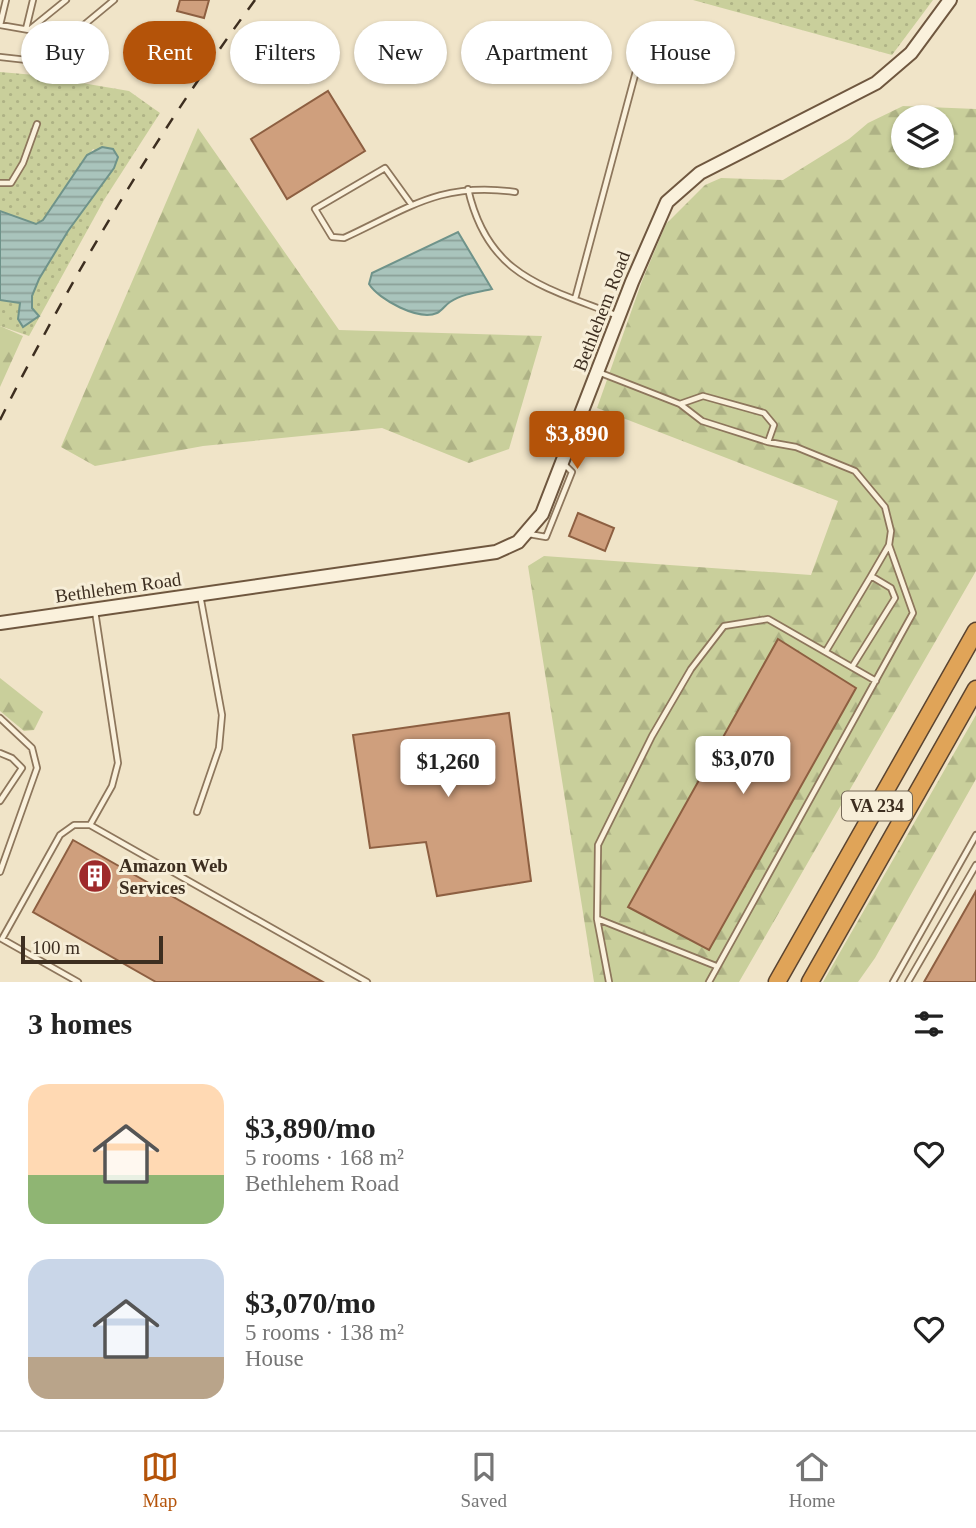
<!DOCTYPE html>
<html lang="en">
<head>
<meta charset="utf-8">
<style>
	:root { --surface:#fff; --page:#f6f6f6; --text:#222; --muted:#767676; --line:#e0e0e0; --accent:#b45309 }
	body { margin:0; font-family:"Times New Roman",serif; background:var(--page); color:var(--text); height:100vh; display:flex; flex-direction:column; font-size:26px; white-space:nowrap }
	* { box-sizing:border-box; margin:0 }
	p { font-size:23px; color:var(--muted) }
	.icon { flex:none; width:38px; height:38px; fill:none; stroke:currentColor; stroke-width:2; stroke-linecap:round; stroke-linejoin:round }
	.map { position:relative; height:982px; overflow:hidden }
	.panel { display:flex; flex-direction:column; background:var(--surface); flex:1 }
	.panel>* { flex:none }
	.top-card { position:absolute; left:21px; top:21px; width:934px; height:63px; display:flex; gap:14px }
	.controls { position:absolute; left:891px; top:105px; display:grid; gap:14px }
	.controls a { display:grid; place-items:center; width:63px; height:63px; border-radius:50%; background:var(--surface); box-shadow:0 2px 5px #0004; font-size:35px }
	.scale { position:absolute; left:21px; bottom:18px; width:142px; box-sizing:border-box; padding-left:7px; border:4px solid #3d2e20; border-top:0; font-size:19px; line-height:24px; white-space:nowrap; color:#3d2e20; -webkit-text-stroke:5px #f7eed8; paint-order:stroke }
	.price { position:absolute; translate:-50% -60px; padding:0 16px; border-radius:7px; background:#fff; color:#222; font-size:23px; line-height:46px; filter:drop-shadow(0 2px 4px #0008) }
	.price::after { content:''; position:absolute; left:50%; top:42px; width:21px; height:16px; margin-left:-10px; background:inherit; clip-path:polygon(0 0,100% 0,50% 100%) }
	.price.current { background:var(--accent); color:#fff }
	ul { padding:0; list-style:none }
	li { display:flex; align-items:center; gap:21px; height:175px; padding:0 28px }
	li span { display:grid; place-items:center; flex:none; width:196px; height:140px; border-radius:21px; color:#555 }
	li>.icon { margin-inline-start:auto }
	span .icon { width:84px; height:84px; fill:#fffc; stroke-width:1 }
	li b { font-size:30px }
	h2 { display:flex; justify-content:space-between; align-items:center; height:84px; padding:0 28px; font-size:30px }
	.chip { padding:0 24px; border-radius:32px; background:var(--surface); box-shadow:0 2px 5px #0004; font-size:24px; line-height:63px }
	.chip.current { background:var(--accent); color:#fff }
	.dock { display:flex; justify-content:space-around; align-items:center; height:98px; border-top:2px solid var(--line); background:var(--surface); font-size:19px; color:var(--muted) }
	.dock a { display:grid; justify-items:center; gap:4px }
	.dock .current { color:var(--accent) }
	.map>svg:first-child { display:block }
	.grass { fill:url(#grass-dots) }
	.forest { fill:url(#forest-firs); fill-rule:evenodd }
	.water { fill:url(#water-rules); stroke:#6f938a; stroke-width:2 }
	.building { fill:#cf9f7d; stroke:#8d5f41; stroke-width:2 }
	.lines { fill:none; stroke-linecap:round; stroke-linejoin:round }
	.lane-casing { stroke:#8d765c; stroke-width:8 }
	.secondary-casing { stroke:#6f573f; stroke-width:16 }
	.highway-casing { stroke:#5b4430; stroke-width:19 }
	.lane { stroke:#faf1dc; stroke-width:4.5 }
	.secondary { stroke:#faf1dc; stroke-width:12 }
	.highway { stroke:#e0a458; stroke-width:16 }
	.rail { stroke:#3d2e20; stroke-width:2.5; stroke-dasharray:12 12; stroke-linecap:butt }
	.labels { text-anchor:middle; stroke-width:6; stroke-linejoin:round; paint-order:stroke }
	.shield { fill:#f7eed8; stroke:#756857; stroke-width:2 }
	.shield-label { font-size:18px; font-weight:bold; fill:#3d2e20 }
	.street-label { font-size:19px; fill:#3d2e20; stroke:#f7eed8 }
	.poi-label { font-size:19px; font-weight:bold; fill:#3d2e20; stroke:#f7eed8; text-anchor:start }
</style>
</head>
<body>
<div class="map">
<svg width="976" height="982" viewBox="0 0 976 982">
	<defs>
		<pattern id="grass-dots" width="8" height="8" patternUnits="userSpaceOnUse" patternTransform="scale(1.75)"><rect width="8" height="8" fill="#c9cf9b"/><path d="M2 2h.1M6 6h.1" fill="none" stroke="#aeb285" stroke-width="1.8" stroke-linecap="round"/></pattern>
		<pattern id="forest-firs" width="22" height="20" patternUnits="userSpaceOnUse" patternTransform="scale(1.75)"><rect width="22" height="20" fill="#c9cf9b"/><path d="M5 1l3.5 6h-7zM16 11l3.5 6h-7z" fill="#aeb285"/></pattern>
		<pattern id="water-rules" width="6" height="5" patternUnits="userSpaceOnUse" patternTransform="scale(1.75)"><rect width="6" height="5" fill="#a9c4bc"/><path d="M0 2.5h6" fill="none" stroke="#8ba098"/></pattern>
	</defs>
	<rect width="100%" height="100%" fill="#f0e4c8"/>
	<path class="grass" d="M693 0H933L892 55Z
		M0 72 35 75 129 91 160 113 104 200 29 336 0 326V300L20 302 28 323 38 316 32 308V295L39 279 68 231 114 168 118 157 93 149 43 220 36 224 0 211Z"/>
	<path class="forest" d="M903 106 976 109V571L739 982H594L528 566 544 556 811 575 838 501 597 408 642 281 666 224 705 185 721 178 783 180 849 139 868 123ZM903 117H942V156H903Z
		M198 128 339 330 542 336 509 449 469 463 382 428 203 446 95 466 61 447Z
		M0 326 23 336 0 387Z
		M0 678 43 712 34 730 24 731 0 711Z
		M976 715V779L875 958 858 982H823Z"/>
	<path class="water" d="M102 147 113 149 118 157 114 168 68 231 39 279 32 296V308L39 316 23 327 18 319 20 303 0 300V211L36 224 43 220 87 155Z
		M458 232 492 289C478 292 462 294 450 302 445 305 442 311 437 313 419 321 379 300 369 284L372 273Z"/>
	<path class="building" d="M180 0H209L204 18 177 11Z
		M328 91 365 151 287 199 251 139Z
		M578 513 614 528 605 551 569 536Z
		M778 639 856 688 709 950 628 907Z
		M509 713 531 881 437 896 426 842 370 848 353 735Z
		M73 840 323 982H156L33 912Z
		M976 891V982H924Z"/>
	<g class="lines">
		<g class="lane-casing">
			<path id="lane" d="M6 0 0 25 29 30 66 0
				M26 29 33 0
				M0 57 36 61 44 58 114 0
				M0 183H11L23 163 37 124
				M468 189C488 277 543 286 618 316
				M411 204 385 168 315 209 332 237 344 238C407 209 442 181 515 192
				M575 299 639 60
				M598 372 680 404 702 421 768 442 796 447 855 471 885 507 891 531 889 545 913 613 709 982
				M680 404 703 396 764 413 774 425 768 442
				M529 534 546 537 572 472 564 464
				M871 576 889 545
				M826 651 871 576 891 588 895 598 852 667
				M0 718 32 748 37 768 0 872
				M0 753 12 758 22 768 0 801
				M197 812 219 748 222 715 200 595
				M90 825 367 982
				M598 919 716 966
				M78 982 2 939 60 835 74 825H90L112 786 118 763 95 611
				M609 982 597 919 598 845 652 736 691 669 724 626 768 619 876 681
				M893 982 976 835
				M908 982 976 865"/>
		</g>
		<g class="secondary-casing">
			<path id="secondary" d="M0 623 496 552 518 542 542 514 632 282 667 202 700 173 876 83 911 53 950 0"/>
		</g>
		<g class="highway-casing">
			<path id="highway" d="M777 982 976 631
				M810 982 976 689"/>
		</g>
		<use href="#lane" class="lane"/>
		<use href="#secondary" class="secondary"/>
		<use href="#highway" class="highway"/>
		<path class="rail" d="M0 420C74 272 157 133 255 0"/>
	</g>
	<defs>
		<g id="building-disc" transform="scale(1.75)"><circle r="9.5" fill="#9e2a2b" stroke="#f7eed8"/><path d="M-4-6H4V6H1V3H-1V6H-4ZM-2.5-4.3h1.7v1.8h-1.7ZM.8-4.3h1.7v1.8H.8ZM-2.5-1h1.7V.8h-1.7ZM.8-1h1.7V.8H.8Z" fill="#fff"/></g>
	</defs>
	<g fill-rule="evenodd">
		<use href="#building-disc" x="95" y="876"/>
	</g>
	<g class="labels">
		<rect class="shield" x="842" y="791.5" width="70" height="29" rx="5"/>
		<g class="shield-label">
			<text x="877" y="812">VA 234</text>
		</g>
		<g class="street-label">
			<text transform="translate(601 311) rotate(-69)" y="7">Bethlehem Road</text>
			<text transform="translate(118 587) rotate(-8)" y="7">Bethlehem Road</text>
		</g>
		<g class="poi-label">
			<text x="119" y="872">Amazon Web<tspan x="119" dy="22">Services</tspan></text>
		</g>
	</g>
</svg>
<div class="controls">
<a><svg class="icon" aria-label="layers" viewBox="0 0 24 24"><path d="M12 4l9 5-9 5-9-5zM3 14l9 5 9-5"/></svg></a>
</div>
<div class="scale">100 m</div>
<b class="price current" style="left:577px;top:471px">$3,890</b>
<b class="price" style="left:743px;top:796px">$3,070</b>
<b class="price" style="left:448px;top:799px">$1,260</b>
<div class="top-card">
<a class="chip">Buy</a>
<a class="chip current">Rent</a>
<a class="chip">Filters</a>
<a class="chip">New</a>
<a class="chip">Apartment</a>
<a class="chip">House</a>
</div>
</div>
<section class="panel">
<h2>3 homes<svg class="icon" aria-label="filters" viewBox="0 0 24 24"><path d="M4 7h16M4 17h16"/><circle cx="9" cy="7" r="2"/><circle cx="15" cy="17" r="2"/></svg></h2>
<ul>
<li><span style="background:linear-gradient(#ffd9b3 65%,#8fb573 0)"><svg class="icon" aria-label="home" viewBox="0 0 24 24"><path d="M3 11l9-7 9 7M6 9v11h12V9"/></svg></span><div><b>$3,890/mo</b><p>5 rooms · 168 m²</p><p>Bethlehem Road</p></div><svg class="icon" aria-label="heart" viewBox="0 0 24 24"><path d="M12 20l-8-8c-3-5 5-10 8-4 3-6 11-1 8 4z"/></svg></li>
<li><span style="background:linear-gradient(#c9d6e8 70%,#b9a48a 0)"><svg class="icon" aria-label="home" viewBox="0 0 24 24"><path d="M3 11l9-7 9 7M6 9v11h12V9"/></svg></span><div><b>$3,070/mo</b><p>5 rooms · 138 m²</p><p>House</p></div><svg class="icon" aria-label="heart" viewBox="0 0 24 24"><path d="M12 20l-8-8c-3-5 5-10 8-4 3-6 11-1 8 4z"/></svg></li>
</ul>
</section>
<nav class="dock">
<a class="current"><svg class="icon" aria-label="map" viewBox="0 0 24 24"><path d="M3 6l6-2 6 2 6-2v14l-6 2-6-2-6 2zM9 4v14M15 6v14"/></svg>Map</a>
<a><svg class="icon" aria-label="saved" viewBox="0 0 24 24"><path d="M7 4h10v16l-5-4-5 4z"/></svg>Saved</a>
<a><svg class="icon" aria-label="home" viewBox="0 0 24 24"><path d="M3 11l9-7 9 7M6 9v11h12V9"/></svg>Home</a>
</nav>
</body>
</html>
